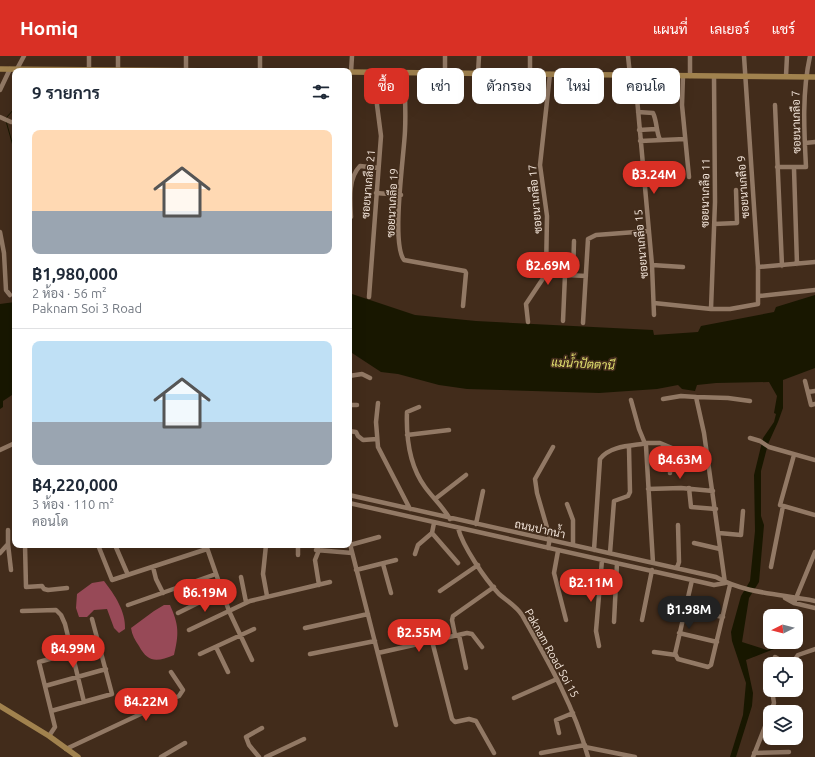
<!DOCTYPE html>
<html lang="th">
<head>
<meta charset="utf-8">
<style>
	:root { --surface:#fff; --page:#f2f2f3; --text:#1f2937; --muted:#747a83; --line:#e0e1e3; --accent:#d93025 }
	body { margin:0; font-family:Ubuntu,Sarabun,sans-serif; background:var(--page); color:var(--text); height:100vh; display:flex; flex-direction:column; font-size:15px; white-space:nowrap }
	* { box-sizing:border-box; margin:0 }
	p { font-size:13px; color:var(--muted) }
	.icon { flex:none; width:22px; height:22px; fill:none; stroke:currentColor; stroke-width:2; stroke-linecap:round; stroke-linejoin:round }
	.map { position:relative; flex:1; overflow:hidden }
	.sheet { position:absolute; left:12px; top:12px; width:340px; height:480px; display:flex; flex-direction:column; background:var(--surface); border-radius:8px; box-shadow:0 4px 16px #0002 }
	.sheet>* { flex:none }
	.banner { position:absolute; left:364px; top:12px; width:380px; height:36px; display:flex; gap:8px }
	.needle { width:26px; rotate:264deg }
	.controls { position:absolute; left:763px; top:553px; display:grid; gap:8px }
	.controls a { display:grid; place-items:center; width:40px; height:40px; border-radius:8px; background:var(--surface); box-shadow:0 4px 16px #0002; font-size:20px }
	.price { position:absolute; translate:-50% -34px; padding:0 9px; border-radius:14px; background:var(--accent); color:#fff; font-size:13px; line-height:26px; filter:drop-shadow(0 1px 2px #0008) }
	.price::after { content:''; position:absolute; left:50%; top:24px; width:12px; height:9px; margin-left:-6px; background:inherit; clip-path:polygon(0 0,100% 0,50% 100%) }
	.price.current { background:#222; color:#fff }
	ul { padding:0; list-style:none }
	li { display:grid; align-content:center; gap:8px; height:212px; padding:0 20px }
	li+li { border-top:1px solid var(--line) }
	li span { display:grid; place-items:center; height:124px; border-radius:8px; color:#555 }
	li>.icon { margin-inline-start:auto }
	span .icon { width:72px; height:72px; fill:#fffc; stroke-width:1 }
	li b { font-size:17px }
	h2 { display:flex; justify-content:space-between; align-items:center; height:48px; padding:0 20px; font-size:17px }
	.tag { padding:0 14px; border-radius:8px; background:var(--surface); box-shadow:0 4px 16px #0002; font-size:14px; line-height:36px }
	.tag.current { background:var(--accent); color:#fff }
	header { display:flex; align-items:center; gap:24px; box-sizing:border-box; height:56px; padding:0 20px; background:var(--accent); color:#fff }
	header strong { font-size:19px }
	nav { display:flex; gap:22px; margin-inline-start:auto; font-size:14px }
	.map>svg:first-child { display:block }
	.forest { fill:#974957 }
	.water { fill:#181700 }
	.lines { fill:none; stroke-linecap:round; stroke-linejoin:round }
	.stream { stroke:#181700; stroke-width:1 }
	.minor { stroke:#927965; stroke-width:4.5 }
	.major { stroke:#a1824e; stroke-width:5.5 }
	.labels { text-anchor:middle; stroke-width:3.5; stroke-linejoin:round; paint-order:stroke }
	.street-label { font-size:11px; fill:#f5e7dc; stroke:#422c1b }
	.water-label { font-size:12px; font-style:italic; fill:#e2e06f; stroke:#422c1b }
</style>
</head>
<body>
<header>
<strong>Homiq</strong>
<nav><a>แผนที่</a><a>เลเยอร์</a><a>แชร์</a></nav>
</header>
<div class="map">
<svg width="815" height="701" viewBox="0 0 815 701">
	<rect width="100%" height="100%" fill="#422c1b"/>
	<path class="forest" d="M104 525C115 539 126 556 125 573L119 577 114 572 107 553 94 554 87 561H79L76 552 77 538 92 527Z
		M164 549H170C179 569 179 578 174 599 157 606 148 607 139 590 135 584 132 579 131 572L154 555Z"/>
	<path class="water" d="M349 237 415 259 476 265 653 274 654 279 698 276 701 270 774 256 776 251 815 239V312L783 324V352L778 366 768 388 761 415V460L764 469 759 526 749 542 742 586 767 594 786 586H792L746 604 753 637 752 650 736 701H730L743 659 746 627 732 585 731 576 741 540 750 525 755 475 754 419 763 382 774 366 776 358 774 357 777 340 769 326 716 327 697 329 695 335 682 333 678 329 657 333 599 337 467 333 439 329 398 318 381 316 349 295Z
		M15 246V337L3 345V351L0 353V248Z"/>
	<g class="lines">
		<path class="stream" d="M6 62 15 52
			M6 65 15 97"/>
		<path class="minor" d="M445 0V17
			M530 0V18
			M628 0 630 19
			M17 13 24 0
			M89 14V0
			M118 14V0
			M186 15V0
			M260 15V0
			M351 16 352 0
			M404 16C405 36 406 56 405 75 404 100 391 187 404 204L465 215 466 217 463 250
			M478 17 479 0
			M635 20 652 209 654 259
			M683 20 682 49 689 121
			M690 20V0
			M786 20 787 0
			M0 34 10 13
			M775 49 782 210
			M638 56 653 57C657 65 656 75 660 84
			M0 61 11 66H15
			M639 74 656 73
			M640 85 685 83
			M805 87 815 86
			M777 111H806C804 74 802 36 810 0
			M794 113 797 208
			M376 137 401 139
			M351 161C350 144 348 122 360 110L378 112
			M714 168 737 167 736 134
			M0 176 4 197 6 234 10 239
			M652 209 683 211
			M758 211 815 206
			M546 218 547 160 540 109 550 18
			M573 219 574 185
			M759 240 815 234
			M369 241 381 80 377 49V16
			M654 247 711 253H730L758 248V211L744 0
			M711 253 715 146 714 20
			M563 265 565 219
			M528 266 526 248 546 218 586 220
			M583 267 588 183 596 179 649 175
			M349 320 362 318 370 322
			M805 325 811 349 815 348
			M808 336 815 335
			M696 341 728 342 750 345
			M663 343 681 340 696 341 704 377 725 527
			M631 344 639 373 646 390 653 507
			M378 347 376 366 378 391 410 453
			M349 349H357
			M419 351 407 356C406 382 409 409 425 431 433 442 443 451 450 463
			M349 375 356 376 358 380 363 384 377 383
			M407 379 449 374
			M750 382 760 385 769 391 815 404
			M645 387H660L672 392 670 417
			M0 394 15 387
			M794 399 780 449 815 459
			M689 432 691 451 716 453
			M648 433 681 432 713 435
			M349 439 716 521C746 538 782 538 815 545
			M435 443 466 419
			M349 447 692 524 714 529 725 527
			M567 448 573 464V489
			M476 468 483 435
			M458 472C463 491 485 523 499 538 507 545 516 550 522 559 548 605 574 650 588 701
			M432 477 458 507
			M719 477 741 479 743 455
			M349 484 396 669
			M694 487 720 493
			M8 488 11 514
			M25 489 26 531 42 530 44 533 48 534 67 532
			M49 489H51
			M98 489 112 524 207 493
			M115 489 128 519
			M206 489 229 555 252 604
			M266 489 263 518 267 540
			M350 489 379 481
			M548 492 550 482 537 437 535 423 553 391
			M316 494 352 497
			M319 494 315 504 319 529
			M594 494 600 403C609 391 627 390 642 388
			M558 495 554 517 566 564
			M0 497 8 488V474
			M610 497 614 445 628 440 630 436 629 392
			M415 498 418 489 432 477 434 467
			M298 499V489
			M383 508 391 537
			M153 511 156 523 163 537
			M771 511 783 450
			M677 512 679 506 678 469
			M356 514 396 504
			M241 521 246 546
			M692 524 675 598 678 603 708 611 711 609 730 529
			M440 535 478 509
			M785 542 794 547 815 552
			M794 547 815 496
			M128 549 216 518
			M685 553 723 561
			M22 555 56 554 61 559 65 568 84 646
			M178 557 222 535
			M642 564 652 514
			M614 566 617 507
			M305 572 368 558
			M189 574 250 545 330 526
			M679 577 717 586
			M455 579 452 564 453 560 494 531
			M459 579 466 612
			M432 585 452 663 455 666 469 663 476 665 494 697
			M599 590 596 575 602 504
			M216 591 228 616
			M654 596 676 599
			M378 597 467 577 472 578 482 591
			M200 598 254 573
			M310 598 375 585
			M775 601 787 608
			M792 608 798 599 815 593
			M45 630 106 613
			M514 642 557 623
			M51 655 112 638 92 563
			M771 656 774 647 772 634
			M559 677 556 664 573 657
			M49 680 55 671 39 606 99 589
			M585 691 635 701
			M66 693 179 640 183 634 171 616
			M541 697 585 689
			M754 697 789 696
			M161 701 185 687
			M259 701 249 689 246 681 262 672
			M266 701 304 683
			M753 701 770 658"/>
		<path class="major" d="M0 13 227 15
			M349 16 815 21
			M0 650 49 680 78 701"/>
	</g>
	<g class="labels">
		<g class="street-label">
			<text transform="translate(796 66) rotate(-91)" y="4">ซอยนาเกลือ 7</text>
			<text transform="translate(368 128) rotate(-85)" y="4">ซอยนาเกลือ 21</text>
			<text transform="translate(743 131) rotate(-94)" y="4">ซอยนาเกลือ 9</text>
			<text transform="translate(705 137) rotate(-89)" y="4">ซอยนาเกลือ 11</text>
			<text transform="translate(535 143) rotate(-95)" y="4">ซอยนาเกลือ 17</text>
			<text transform="translate(392 147) rotate(-87)" y="4">ซอยนาเกลือ 19</text>
			<text transform="translate(641 188) rotate(-95)" y="4">ซอยนาเกลือ 15</text>
			<text transform="translate(540 473) rotate(12)" y="4">ถนนปากน้ำ</text>
			<text transform="translate(552 597) rotate(61)" y="4">Paknam Road Soi 15</text>
		</g>
		<g class="water-label">
			<text transform="translate(583 308) rotate(3)" y="4">แม่น้ำปัตตานี</text>
		</g>
	</g>
</svg>
<div class="controls">
<a><svg class="needle" viewBox="-14 -14 28 28"><path d="M0-13l5 13h-10z" fill="#e53935"/><path d="M0 13l5-13h-10z" fill="#747a83"/></svg></a>
<a><svg class="icon" aria-label="locate" viewBox="0 0 24 24"><circle cx="12" cy="12" r="6"/><path d="M12 2v4M12 18v4M2 12h4M18 12h4"/></svg></a>
<a><svg class="icon" aria-label="layers" viewBox="0 0 24 24"><path d="M12 4l9 5-9 5-9-5zM3 14l9 5 9-5"/></svg></a>
</div>
<b class="price" style="left:654px;top:139px">฿3.24M</b>
<b class="price" style="left:548px;top:230px">฿2.69M</b>
<b class="price" style="left:680px;top:424px">฿4.63M</b>
<b class="price" style="left:591px;top:547px">฿2.11M</b>
<b class="price" style="left:205px;top:557px">฿6.19M</b>
<b class="price current" style="left:689px;top:574px">฿1.98M</b>
<b class="price" style="left:419px;top:597px">฿2.55M</b>
<b class="price" style="left:73px;top:613px">฿4.99M</b>
<b class="price" style="left:146px;top:666px">฿4.22M</b>
<div class="banner">
<a class="tag current">ซื้อ</a>
<a class="tag">เช่า</a>
<a class="tag">ตัวกรอง</a>
<a class="tag">ใหม่</a>
<a class="tag">คอนโด</a>
</div>
<section class="sheet">
<h2>9 รายการ<svg class="icon" aria-label="filters" viewBox="0 0 24 24"><path d="M4 7h16M4 17h16"/><circle cx="9" cy="7" r="2"/><circle cx="15" cy="17" r="2"/></svg></h2>
<ul>
<li><span style="background:linear-gradient(#ffd9b3 65%,#9aa5b1 0)"><svg class="icon" aria-label="home" viewBox="0 0 24 24"><path d="M3 11l9-7 9 7M6 9v11h12V9"/></svg></span><div><b>฿1,980,000</b><p>2 ห้อง · 56 m²</p><p>Paknam Soi 3 Road</p></div></li>
<li><span style="background:linear-gradient(#bfe0f5 65%,#9aa5b1 0)"><svg class="icon" aria-label="home" viewBox="0 0 24 24"><path d="M3 11l9-7 9 7M6 9v11h12V9"/></svg></span><div><b>฿4,220,000</b><p>3 ห้อง · 110 m²</p><p>คอนโด</p></div></li>
</ul>
</section>
</div>
</body>
</html>
